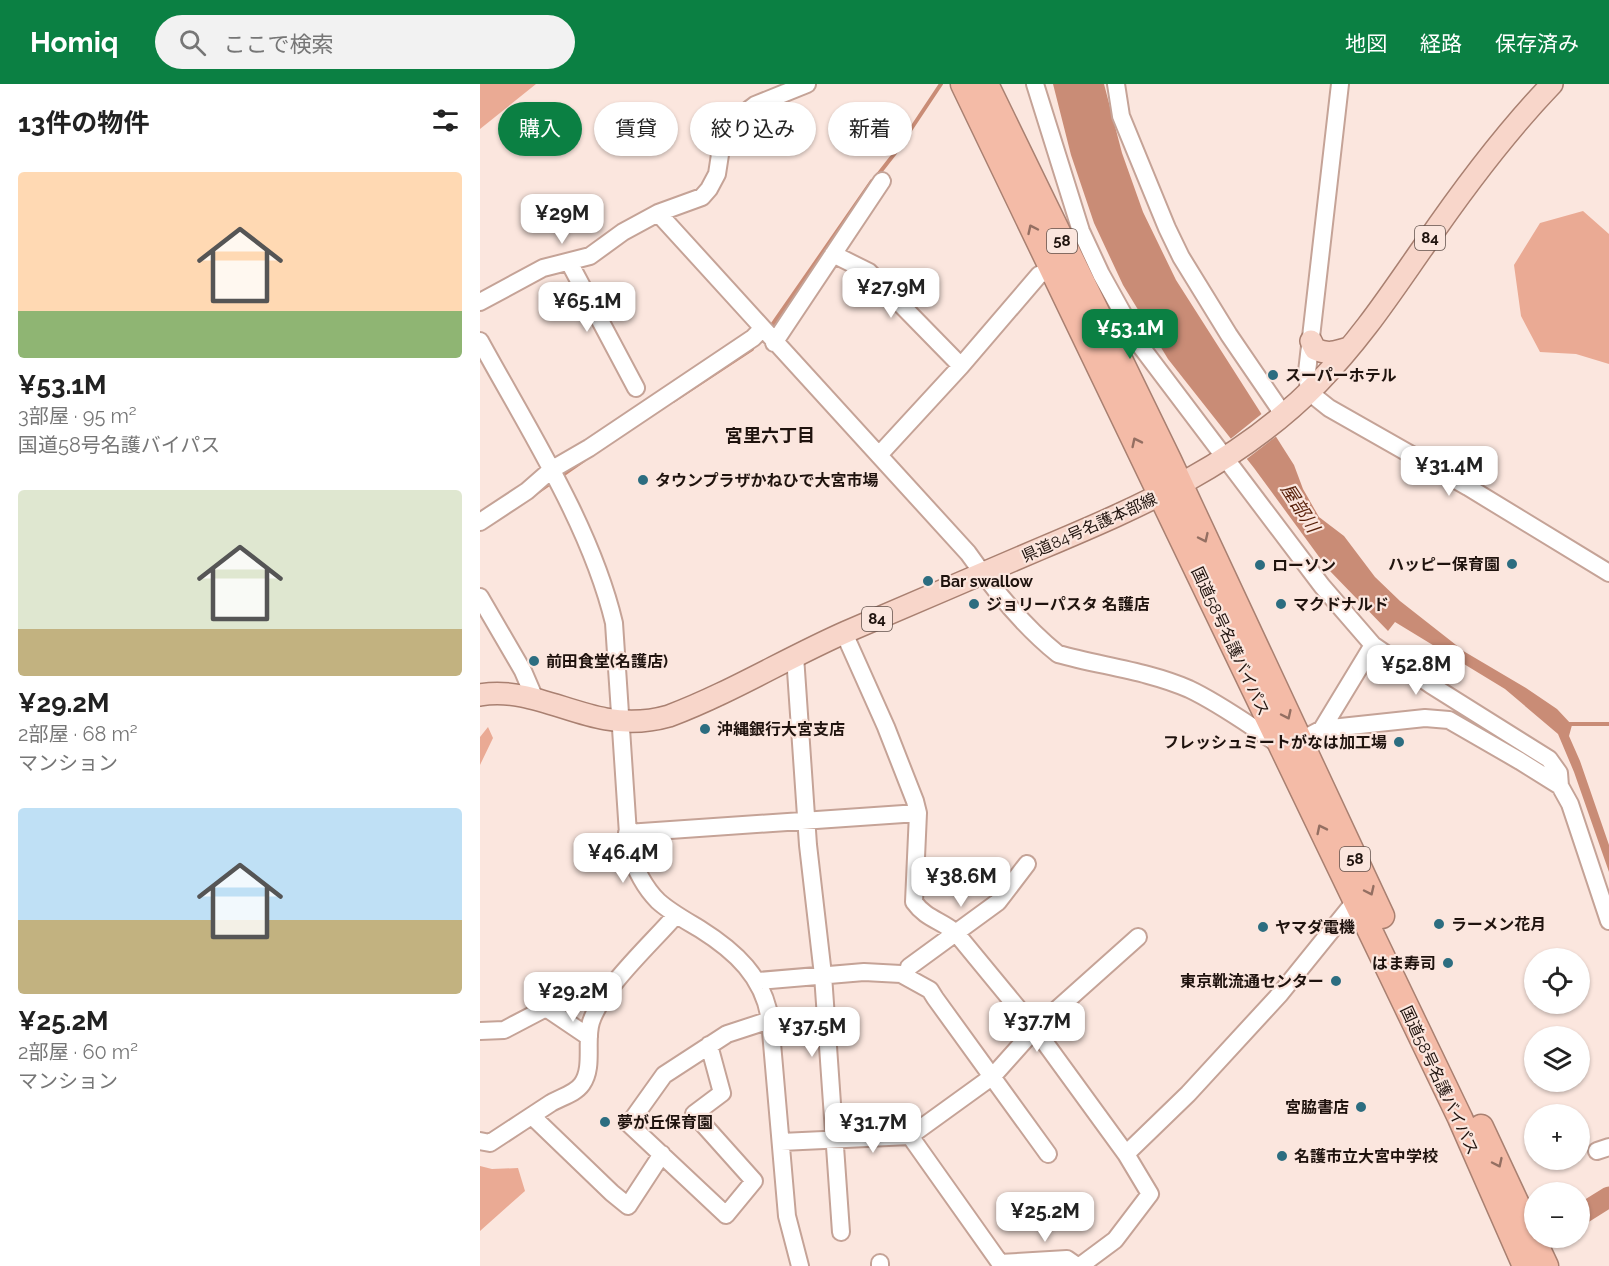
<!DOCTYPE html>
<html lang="ja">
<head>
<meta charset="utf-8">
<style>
	:root { --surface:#fff; --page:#f2f2f2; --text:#222; --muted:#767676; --accent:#0b8043 }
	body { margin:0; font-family:Raleway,"Noto Sans JP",sans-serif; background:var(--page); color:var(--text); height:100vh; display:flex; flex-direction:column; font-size:22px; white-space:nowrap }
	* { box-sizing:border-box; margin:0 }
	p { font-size:20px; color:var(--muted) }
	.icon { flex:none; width:33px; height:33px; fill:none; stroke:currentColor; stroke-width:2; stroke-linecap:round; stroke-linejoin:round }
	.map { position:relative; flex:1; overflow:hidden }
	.panel { display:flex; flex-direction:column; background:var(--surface); width:480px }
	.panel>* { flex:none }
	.guide { position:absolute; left:18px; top:18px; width:570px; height:54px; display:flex; gap:12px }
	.fabs { position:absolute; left:1044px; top:864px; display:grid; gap:12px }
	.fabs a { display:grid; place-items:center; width:66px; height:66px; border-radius:50%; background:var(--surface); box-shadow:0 2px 4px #0004; font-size:30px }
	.price { position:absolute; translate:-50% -51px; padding:0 14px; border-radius:12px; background:#fff; color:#222; font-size:20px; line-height:39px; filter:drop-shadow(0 2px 3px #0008) }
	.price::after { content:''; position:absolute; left:50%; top:36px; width:18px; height:14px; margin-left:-9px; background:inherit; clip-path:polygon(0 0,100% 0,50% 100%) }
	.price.active { background:var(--accent); color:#fff }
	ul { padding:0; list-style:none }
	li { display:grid; align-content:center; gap:12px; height:318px; padding:0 18px }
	li span { display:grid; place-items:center; height:186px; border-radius:6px; color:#555 }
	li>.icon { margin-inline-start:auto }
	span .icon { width:108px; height:108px; fill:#fffc; stroke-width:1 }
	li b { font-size:26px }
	h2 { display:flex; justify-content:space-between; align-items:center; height:72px; padding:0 18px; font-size:26px }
	.pill { padding:0 21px; border-radius:27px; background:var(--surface); box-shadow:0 2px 4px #0004; font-size:21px; line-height:54px }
	.pill.active { background:var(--accent); color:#fff }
	header { display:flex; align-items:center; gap:36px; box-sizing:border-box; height:84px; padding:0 30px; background:var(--accent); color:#fff }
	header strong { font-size:28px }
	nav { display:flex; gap:33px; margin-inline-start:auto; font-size:21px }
	.search { width:420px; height:54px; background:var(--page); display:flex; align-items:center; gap:15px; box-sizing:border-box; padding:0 21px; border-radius:33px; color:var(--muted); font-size:22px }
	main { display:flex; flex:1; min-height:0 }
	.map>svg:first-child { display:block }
	.forest { fill:#eaaa94 }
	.water { fill:#c98c76 }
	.pier { fill:#fbe6de }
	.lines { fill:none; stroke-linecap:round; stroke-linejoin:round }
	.stream { stroke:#c98c76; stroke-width:4 }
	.river { stroke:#c98c76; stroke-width:21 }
	.minor-casing { stroke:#c5a397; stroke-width:20 }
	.major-casing { stroke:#a98071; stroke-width:24 }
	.highway-casing { stroke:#a98071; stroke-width:27 }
	.minor { stroke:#fff; stroke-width:16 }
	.major { stroke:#f8d6ca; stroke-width:21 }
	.highway { stroke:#f4bba7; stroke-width:24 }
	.oneway { stroke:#946f62 }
	.poi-dot { fill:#2c6d80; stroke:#fbe6de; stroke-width:2 }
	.labels { text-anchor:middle; stroke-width:4.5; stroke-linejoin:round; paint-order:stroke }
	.shield { fill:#fbe6de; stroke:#61524c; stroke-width:1.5 }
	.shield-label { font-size:15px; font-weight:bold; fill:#1f130e }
	.poi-label { font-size:16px; font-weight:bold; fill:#1f130e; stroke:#fbe6de; text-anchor:start }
	.street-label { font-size:16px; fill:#1f130e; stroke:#fbe6de }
	.neighbourhood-label { font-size:18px; font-weight:bold; fill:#1f130e; stroke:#fbe6de }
	.water-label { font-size:18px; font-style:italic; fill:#561e07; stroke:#fbe6de }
</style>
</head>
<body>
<header>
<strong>Homiq</strong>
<div class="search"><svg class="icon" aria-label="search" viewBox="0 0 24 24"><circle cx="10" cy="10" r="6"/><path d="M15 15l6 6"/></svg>ここで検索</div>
<nav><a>地図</a><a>経路</a><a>保存済み</a></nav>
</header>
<main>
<section class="panel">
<h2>13件の物件<svg class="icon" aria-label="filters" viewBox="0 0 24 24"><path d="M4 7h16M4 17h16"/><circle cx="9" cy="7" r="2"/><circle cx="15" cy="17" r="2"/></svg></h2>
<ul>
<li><span style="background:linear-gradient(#ffd9b3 75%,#8fb573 0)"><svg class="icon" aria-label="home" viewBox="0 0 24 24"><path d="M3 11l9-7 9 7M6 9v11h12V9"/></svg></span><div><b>¥53.1M</b><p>3部屋 · 95 m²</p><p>国道58号名護バイパス</p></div></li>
<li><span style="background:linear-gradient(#dfe7d0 75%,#c2b280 0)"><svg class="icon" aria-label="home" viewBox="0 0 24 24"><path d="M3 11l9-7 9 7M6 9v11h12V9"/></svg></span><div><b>¥29.2M</b><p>2部屋 · 68 m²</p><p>マンション</p></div></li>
<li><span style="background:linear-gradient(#bfe0f5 60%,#c2b280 0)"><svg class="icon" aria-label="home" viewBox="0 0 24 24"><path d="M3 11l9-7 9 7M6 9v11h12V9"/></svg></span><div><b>¥25.2M</b><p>2部屋 · 60 m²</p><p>マンション</p></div></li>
</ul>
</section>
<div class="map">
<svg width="1129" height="1182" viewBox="0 0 1129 1182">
	<rect width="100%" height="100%" fill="#fbe6de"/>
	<path class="forest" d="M0 0H56L0 45Z
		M1103 127 1129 150V280L1096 270 1060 268 1041 232 1034 181 1060 139Z
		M8 643 13 654 0 681V653Z
		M0 1082 12 1085 38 1084 45 1107 0 1147Z"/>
	<path class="water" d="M573 0H624L642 69 663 128 696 196 814 381 823 405 839 433 864 452 895 493 920 517 985 568 1046 604 1077 625 1092 641 1089 652 1100 677 1129 761V788L1094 688 1078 650 1025 605 915 538 908 547 848 485 774 384 688 275 643 201 614 139 591 71Z"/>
	<path class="pier" d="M784 328 798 351 764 377 748 357Z"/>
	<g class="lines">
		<path class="stream" d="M397 92 415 69 461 0
			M290 244 392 97
			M193 317 272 265
			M81 392 104 376
			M56 409 72 398
			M1088 640H1129"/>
		<path class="river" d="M1100 1131 1129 1113"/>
		<g class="minor-casing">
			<path id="minor" d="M555 0 601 147 621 190 662 264 842 502 893 561 951 601 1069 675 1079 689 1080 702 1090 720 1129 837
				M636 0 641 32 687 144 701 173 749 251 803 330
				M860 0 827 288 829 308 849 324 988 403 1129 489
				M178 129 488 469C514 506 543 542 578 570 621 582 668 587 709 605 741 620 770 642 800 661
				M353 170 389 188 481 282
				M89 178 156 304
				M0 218 63 184 110 172 143 148 178 129 222 113 229 105 237 90 241 64 250 40 275 21 327 0
				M0 257C48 345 111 442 134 539L149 765C155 785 163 802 178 817 190 828 205 836 220 845 255 867 284 893 290 936L307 1132 320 1182
				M294 259 402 97
				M399 371 481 282 559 191 571 186
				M0 438 47 407 71 386 109 364 273 254 282 245
				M0 513 43 587 55 615
				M364 549 406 643 435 717 438 729 434 818C446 835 461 836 476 849L555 945 646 1070
				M315 572 328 761 343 891 361 1148
				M842 645 893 561
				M819 657 842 645 945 634 969 636 1040 677 1080 702
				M147 749 438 729
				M429 883 518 818 547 780
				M278 897 384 888 421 890 450 906 455 914 568 1070
				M0 947 24 946 66 924 109 953
				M229 961 242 1009 214 1030 274 1097 246 1131 149 1040 184 991 247 950 290 936
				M52 1032 132 1109 148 1122 182 1070
				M430 1052 520 1179V1182
				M0 1057 10 1059C30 1046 51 1032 71 1019 81 1013 95 1010 102 1000 114 983 105 957 111 938 122 904 172 859 196 831
				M301 1058 430 1052 513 992 555 945 658 853
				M1117 1067 1129 1063
				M400 1179V1182
				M520 1179 587 1175 597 1182
				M600 1182 635 1156 670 1110 646 1070 708 1010 800 910 876 816"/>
		</g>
		<g class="major-casing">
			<path id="major" d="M831 257 835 265C848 271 856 268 869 264
				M0 611C43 603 85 628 126 635 148 639 168 638 189 632 250 609 307 574 366 548 431 520 497 492 562 464 664 421 758 380 838 299 881 255 909 212 944 162 983 105 1024 50 1072 0"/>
		</g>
		<g class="highway-casing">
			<path id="highway" d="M483 0 980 1034 1045 1182
				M506 0 689 376 902 832
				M1001 1043 1066 1182"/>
		</g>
		<use href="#minor" class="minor"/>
		<use href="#major" class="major"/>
		<use href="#highway" class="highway"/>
	</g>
	<defs><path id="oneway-chevron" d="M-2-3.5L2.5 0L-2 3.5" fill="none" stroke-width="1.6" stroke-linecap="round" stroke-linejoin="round" transform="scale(1.5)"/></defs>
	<g class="oneway">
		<use href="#oneway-chevron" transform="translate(552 145) rotate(-115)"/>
		<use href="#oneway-chevron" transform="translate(656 358) rotate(-116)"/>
		<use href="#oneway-chevron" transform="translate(724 454) rotate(65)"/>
		<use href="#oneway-chevron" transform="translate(807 631) rotate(65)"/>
		<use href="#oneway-chevron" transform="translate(841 745) rotate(-116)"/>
		<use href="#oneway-chevron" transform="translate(890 807) rotate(65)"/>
		<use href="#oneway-chevron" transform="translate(1018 1079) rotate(65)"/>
	</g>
	<g class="poi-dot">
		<circle cx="793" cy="291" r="6"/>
		<circle cx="163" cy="396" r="6"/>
		<circle cx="1032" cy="480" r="6"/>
		<circle cx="780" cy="481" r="6"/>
		<circle cx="448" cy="497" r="6"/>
		<circle cx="494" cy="520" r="6"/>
		<circle cx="801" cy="520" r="6"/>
		<circle cx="54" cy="577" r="6"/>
		<circle cx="225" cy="645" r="6"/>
		<circle cx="919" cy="658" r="6"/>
		<circle cx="959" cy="840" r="6"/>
		<circle cx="783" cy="843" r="6"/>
		<circle cx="968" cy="879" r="6"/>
		<circle cx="856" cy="897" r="6"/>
		<circle cx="881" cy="1023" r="6"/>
		<circle cx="125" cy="1038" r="6"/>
		<circle cx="802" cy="1072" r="6"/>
	</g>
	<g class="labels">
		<g class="shield">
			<rect x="935" y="142" width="30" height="24" rx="4.5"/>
			<rect x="567" y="145" width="30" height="24" rx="4.5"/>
			<rect x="382" y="523" width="30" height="24" rx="4.5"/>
			<rect x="860" y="763" width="30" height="24" rx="4.5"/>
		</g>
		<g class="shield-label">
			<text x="950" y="159">84</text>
			<text x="582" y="162">58</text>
			<text x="397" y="540">84</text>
			<text x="875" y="780">58</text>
		</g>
		<g class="poi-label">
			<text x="805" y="297">スーパーホテル</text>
			<text x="175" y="402">タウンプラザかねひで大宮市場</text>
			<text x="1020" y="486" text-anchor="end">ハッピー保育園</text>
			<text x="792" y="487">ローソン</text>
			<text x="460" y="503">Bar swallow</text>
			<text x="506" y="526">ジョリーパスタ 名護店</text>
			<text x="813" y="526">マクドナルド</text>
			<text x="66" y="583">前田食堂(名護店)</text>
			<text x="237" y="651">沖縄銀行大宮支店</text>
			<text x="907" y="664" text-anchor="end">フレッシュミートがなは加工場</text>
			<text x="971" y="846">ラーメン花月</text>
			<text x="795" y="849">ヤマダ電機</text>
			<text x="956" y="885" text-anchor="end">はま寿司</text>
			<text x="844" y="903" text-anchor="end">東京靴流通センター</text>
			<text x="869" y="1029" text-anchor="end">宮脇書店</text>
			<text x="137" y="1044">夢が丘保育園</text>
			<text x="814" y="1078">名護市立大宮中学校</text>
		</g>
		<g class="street-label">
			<text transform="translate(609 443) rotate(-24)" y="6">県道84号名護本部線</text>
			<text transform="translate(751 557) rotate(65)" y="6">国道58号名護バイパス</text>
			<text transform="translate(960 996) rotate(65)" y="6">国道58号名護バイパス</text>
		</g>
		<g class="neighbourhood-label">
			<text x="290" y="358">宮里六丁目</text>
		</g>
		<g class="water-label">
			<text transform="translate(820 424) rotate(57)" y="6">屋部川</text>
		</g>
	</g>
</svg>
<div class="fabs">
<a><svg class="icon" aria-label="locate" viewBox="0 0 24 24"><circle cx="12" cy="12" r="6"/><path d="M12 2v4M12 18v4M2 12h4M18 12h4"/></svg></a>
<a><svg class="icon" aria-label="layers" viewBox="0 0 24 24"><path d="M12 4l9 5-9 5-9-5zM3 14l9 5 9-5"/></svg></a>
<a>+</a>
<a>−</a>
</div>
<b class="price" style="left:82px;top:161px">¥29M</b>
<b class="price" style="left:411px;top:235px">¥27.9M</b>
<b class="price" style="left:107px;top:249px">¥65.1M</b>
<b class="price active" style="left:650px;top:276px">¥53.1M</b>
<b class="price" style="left:969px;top:413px">¥31.4M</b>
<b class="price" style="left:936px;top:612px">¥52.8M</b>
<b class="price" style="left:143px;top:800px">¥46.4M</b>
<b class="price" style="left:481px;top:824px">¥38.6M</b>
<b class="price" style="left:93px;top:939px">¥29.2M</b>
<b class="price" style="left:557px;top:969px">¥37.7M</b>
<b class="price" style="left:332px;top:974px">¥37.5M</b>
<b class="price" style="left:393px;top:1070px">¥31.7M</b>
<b class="price" style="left:565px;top:1159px">¥25.2M</b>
<div class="guide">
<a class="pill active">購入</a>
<a class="pill">賃貸</a>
<a class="pill">絞り込み</a>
<a class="pill">新着</a>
</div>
</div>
</main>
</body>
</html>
